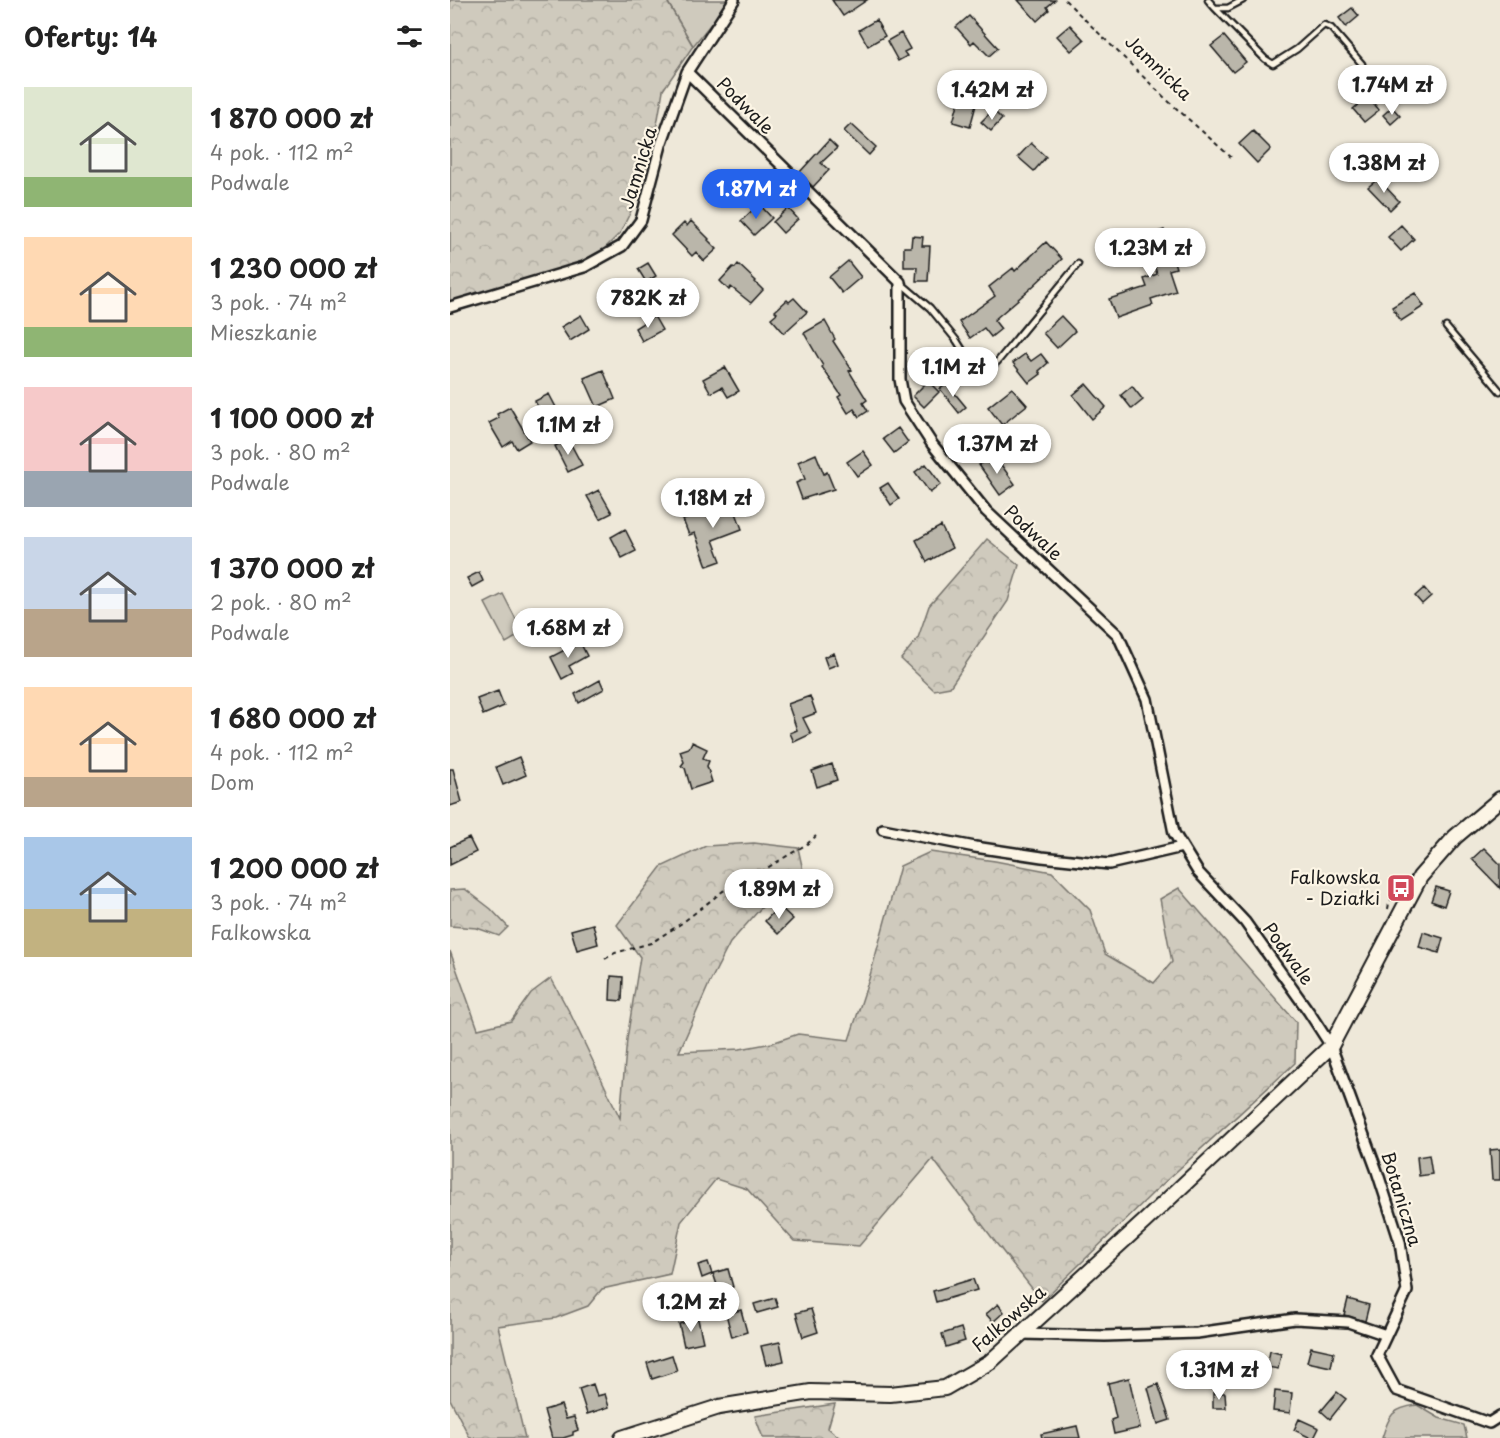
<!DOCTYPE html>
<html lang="pl">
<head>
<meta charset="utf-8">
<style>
	:root { --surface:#fff; --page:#f2f2f2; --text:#222; --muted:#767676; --accent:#2563eb }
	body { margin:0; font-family:"Playpen Sans",sans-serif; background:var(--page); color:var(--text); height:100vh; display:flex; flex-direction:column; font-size:22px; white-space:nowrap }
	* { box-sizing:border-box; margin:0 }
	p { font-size:20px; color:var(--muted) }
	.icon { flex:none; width:33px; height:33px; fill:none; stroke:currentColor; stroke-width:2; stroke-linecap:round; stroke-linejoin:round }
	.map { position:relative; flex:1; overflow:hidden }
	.details { display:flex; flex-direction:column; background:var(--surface); width:450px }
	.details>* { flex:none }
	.price { position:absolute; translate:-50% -51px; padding:0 14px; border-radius:21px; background:#fff; color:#222; font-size:20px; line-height:39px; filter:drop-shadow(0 2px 3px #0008) }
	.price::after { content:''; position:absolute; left:50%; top:36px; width:18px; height:14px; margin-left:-9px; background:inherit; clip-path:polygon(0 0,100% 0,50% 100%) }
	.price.selected { background:var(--accent); color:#fff }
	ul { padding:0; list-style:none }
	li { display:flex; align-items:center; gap:18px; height:150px; padding:0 24px }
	li span { display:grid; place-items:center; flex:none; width:168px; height:120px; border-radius:0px; color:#555 }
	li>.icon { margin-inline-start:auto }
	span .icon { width:72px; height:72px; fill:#fffc; stroke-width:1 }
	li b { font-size:26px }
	h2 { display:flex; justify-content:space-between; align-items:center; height:72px; padding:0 24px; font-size:26px }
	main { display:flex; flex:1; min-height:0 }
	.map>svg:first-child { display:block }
	.green { fill:#cfcabd; stroke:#76736c; stroke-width:1.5 }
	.forest { fill:url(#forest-crowns); stroke:#76736c; stroke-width:1.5 }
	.building { fill:#bab6aa; stroke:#1c1c1c; stroke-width:1.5 }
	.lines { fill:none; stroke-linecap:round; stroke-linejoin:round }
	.lane-casing { stroke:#1c1c1c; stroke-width:9 }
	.street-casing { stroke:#1c1c1c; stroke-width:14 }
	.secondary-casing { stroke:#1c1c1c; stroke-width:18 }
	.path { stroke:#1c1c1c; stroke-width:2; stroke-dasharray:4.5 4.5; stroke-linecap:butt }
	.lane { stroke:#fcf5e5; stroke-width:4.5 }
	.street { stroke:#fcf5e5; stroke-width:9 }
	.secondary { stroke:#fcf5e5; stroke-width:14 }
	.labels { text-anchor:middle; stroke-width:4.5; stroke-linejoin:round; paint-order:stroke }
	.street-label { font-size:18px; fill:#1c1c1c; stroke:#fcf5e5 }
	.poi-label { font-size:18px; fill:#1c1c1c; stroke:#fcf5e5; text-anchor:end }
</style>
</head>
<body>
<main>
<section class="details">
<h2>Oferty: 14<svg class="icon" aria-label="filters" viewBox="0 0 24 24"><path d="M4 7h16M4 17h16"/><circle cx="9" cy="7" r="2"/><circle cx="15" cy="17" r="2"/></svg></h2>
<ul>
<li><span style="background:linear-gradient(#dfe7d0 75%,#8fb573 0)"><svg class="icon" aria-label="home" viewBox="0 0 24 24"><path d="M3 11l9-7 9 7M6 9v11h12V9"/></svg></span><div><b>1 870 000 zł</b><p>4 pok. · 112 m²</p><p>Podwale</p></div></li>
<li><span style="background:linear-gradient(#ffd9b3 75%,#8fb573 0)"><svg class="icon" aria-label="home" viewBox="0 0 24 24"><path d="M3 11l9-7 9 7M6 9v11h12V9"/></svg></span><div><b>1 230 000 zł</b><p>3 pok. · 74 m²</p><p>Mieszkanie</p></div></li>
<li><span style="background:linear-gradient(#f6c9c9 70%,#9aa5b1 0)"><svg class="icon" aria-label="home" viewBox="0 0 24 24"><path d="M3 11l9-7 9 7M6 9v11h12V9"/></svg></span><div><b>1 100 000 zł</b><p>3 pok. · 80 m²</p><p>Podwale</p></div></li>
<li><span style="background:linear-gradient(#c9d6e8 60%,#b9a48a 0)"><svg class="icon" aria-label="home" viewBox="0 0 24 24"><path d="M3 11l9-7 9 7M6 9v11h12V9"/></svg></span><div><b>1 370 000 zł</b><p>2 pok. · 80 m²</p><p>Podwale</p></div></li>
<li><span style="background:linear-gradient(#ffd9b3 75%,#b9a48a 0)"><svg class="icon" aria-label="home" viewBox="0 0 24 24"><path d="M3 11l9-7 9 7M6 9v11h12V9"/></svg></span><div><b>1 680 000 zł</b><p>4 pok. · 112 m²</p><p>Dom</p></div></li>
<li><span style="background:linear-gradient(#a9c7e8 60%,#c2b280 0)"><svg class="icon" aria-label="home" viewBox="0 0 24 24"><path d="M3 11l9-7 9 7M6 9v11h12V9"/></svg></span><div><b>1 200 000 zł</b><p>3 pok. · 74 m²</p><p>Falkowska</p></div></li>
</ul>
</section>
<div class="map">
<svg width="1050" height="1438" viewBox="0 0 1050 1438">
	<defs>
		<pattern id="forest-crowns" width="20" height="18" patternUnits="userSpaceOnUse" patternTransform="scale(1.5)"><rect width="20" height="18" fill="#cfcabd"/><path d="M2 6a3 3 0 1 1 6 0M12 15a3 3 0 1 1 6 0" fill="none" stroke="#b1ada2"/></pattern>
	</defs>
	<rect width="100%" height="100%" fill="#eee8d9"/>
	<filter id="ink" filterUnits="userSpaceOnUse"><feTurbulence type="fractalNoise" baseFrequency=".0167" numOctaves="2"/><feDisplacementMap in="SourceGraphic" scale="12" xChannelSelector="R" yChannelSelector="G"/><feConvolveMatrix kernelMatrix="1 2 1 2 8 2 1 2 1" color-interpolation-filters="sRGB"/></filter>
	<g filter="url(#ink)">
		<path class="green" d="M220 0H280L243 46 218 3Z
			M53 594 73 633 56 643 35 603Z
			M967 1405 989 1418 1014 1425 1017 1438H932C939 1415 942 1408 967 1405Z"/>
		<path class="forest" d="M0 0H220L218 3 243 46 213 90 204 142 183 207 170 233 154 249 122 267 89 275 0 303Z
			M537 539 569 565 558 601 500 687 484 690 451 659 468 638 479 606Z
			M304 843 348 848 354 875 310 909 280 943 259 984 229 1052 290 1049 322 1043 348 1034 399 1040 419 979 450 866 480 852 545 861 602 872 640 910 655 954 704 983 722 962 710 899 729 888 846 1022 845 1063 705 1191 592 1301 546 1243 483 1159 409 1246 344 1241 297 1189 266 1179 231 1222 220 1274 152 1289 138 1306 106 1318 48 1326 75 1438H20L0 1399V951L28 1029 61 1021 81 993 101 978 121 1015 170 1118 177 1039 190 957 167 925 211 867 256 846Z
			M15 889 41 909 58 927 49 936 27 928 0 926V890Z
			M385 1404 378 1428 390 1438H313L305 1416Z"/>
		<path class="building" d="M382 0H417L393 16Z
			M568 0H605L597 7 599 10 587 21Z
			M902 8 909 16 896 27 889 18Z
			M519 16 548 48 539 56 524 41 521 44 506 27Z
			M426 20 435 36 418 46 409 30Z
			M620 25 634 40 621 51 607 36Z
			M451 33 460 49 454 52 457 56 448 61 437 41Z
			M774 36 796 62 783 72 761 46Z
			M918 96 929 110 914 122 903 109Z
			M509 100 526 105 520 127 503 122Z
			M942 107 950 116 941 124 933 115Z
			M543 110 552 119 541 131 531 122Z
			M401 124 426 147 419 155 394 131Z
			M803 131 821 149 807 163 789 144Z
			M379 140 387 148 371 163 379 170 363 187 349 173Z
			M581 143 596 157 584 171 568 157Z
			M928 179 949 201 940 210 918 187Z
			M309 204 322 218 304 235 291 221Z
			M338 208 348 219 333 233 323 222Z
			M241 221 259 239 258 240 267 249 254 261 246 252 242 256 222 235 234 223 237 226Z
			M951 225 964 239 951 251 938 237Z
			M714 230 726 268 719 270 726 291 701 299 703 305 666 318 659 299 697 287 694 279 707 274 695 236Z
			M462 236 473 237 472 246H480L478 281H466L467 267H454V247H461Z
			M596 242 612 259 580 289 544 320 551 329 541 337 534 328 520 338 509 322 545 296 539 287 563 268 565 271Z
			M398 261 411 277 392 293 379 277Z
			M198 263 206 276 196 282 188 269Z
			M288 264 306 281 305 282 313 290 301 303 281 287 279 290 270 281 283 267 285 268Z
			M965 293 974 306 951 321 942 307Z
			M344 298 357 312 334 333 321 318 327 313 325 311 337 300 339 302Z
			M131 315 139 329 120 341 111 327Z
			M204 316 212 330 192 341 185 328Z
			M611 316 625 331 607 348 593 333Z
			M375 321 385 339 383 341 402 370 399 371 417 400 413 403 418 411 409 417 404 409 398 413 388 397 391 395 372 367 373 366 354 333Z
			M575 354 581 361 591 354 598 363 589 371 591 374 579 383 563 363Z
			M275 367 289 391 278 397 272 387 261 393 253 379Z
			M153 370 165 399 147 407 134 378Z
			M478 381 489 392 474 407 463 396Z
			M497 384 516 407 509 413 490 389Z
			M636 384 656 407 642 419 623 395Z
			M682 386 693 400 682 409 671 395Z
			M562 388 577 405 552 425 538 407Z
			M99 394 109 413 95 420 85 401Z
			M60 407 80 441 67 449 62 441 53 447 39 423 49 418 47 414Z
			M448 428 458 442 444 453 433 439Z
			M118 439 132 465 118 472 105 446Z
			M413 451 423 465 407 476 397 462Z
			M366 454 374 474 377 472 384 489 352 499 346 483 355 479 348 462Z
			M544 455 565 484 550 495 529 465Z
			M476 464 491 484 480 493 465 472Z
			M438 483 449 499 441 505 430 488Z
			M149 490 162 513 150 519 137 496Z
			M282 502 292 529 263 540 271 561 257 566 245 533 239 535 233 520Z
			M491 526 502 548 477 562 466 540Z
			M175 529 186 551 172 558 161 537Z
			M29 572 33 581 22 587 17 578Z
			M974 588 981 596 972 604 965 596Z
			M130 642 137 656 119 666 123 673 112 679 101 657Z
			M384 653 388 664 378 668 374 657Z
			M150 680 154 689 129 703 125 694Z
			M48 691 54 706 33 715 27 699Z
			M360 696 366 713 353 718 361 734 344 742 340 733 347 730 338 704Z
			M242 742 257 749 253 758 259 761 257 766 262 782 241 789 235 768 231 766 234 762 230 751 239 748Z
			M69 757 76 775 53 785 46 767Z
			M382 764 387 780 367 787 362 771Z
			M0 769H3L12 802 0 806Z
			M19 838 26 852 0 865V847Z
			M1034 848 1050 864V888L1022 859Z
			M986 887 999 891 994 906 981 901Z
			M329 906 343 919 328 934 315 921Z
			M143 924 148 944 127 950 121 930Z
			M973 932 993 938 989 953 969 947Z
			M161 976 173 977 172 1001 160 1000Z
			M1050 1149V1180H1042L1040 1150Z
			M979 1155 982 1174 969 1176 967 1157Z
			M258 1262 262 1274 252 1278 248 1265Z
			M278 1269 283 1287 269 1291 263 1273Z
			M523 1279 527 1290 486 1302 483 1291Z
			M325 1298 328 1307 307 1313 304 1304Z
			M898 1299 919 1305 915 1321 894 1315Z
			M548 1304 554 1312 543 1322 536 1314Z
			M361 1309 368 1332 353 1337 346 1313Z
			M291 1310 297 1332 282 1337 276 1314Z
			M248 1319 253 1342 234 1346 229 1324Z
			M511 1328 515 1341 496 1347 492 1334Z
			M330 1342 334 1361 316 1365 311 1346Z
			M861 1347 884 1352 881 1367 857 1362Z
			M820 1351 831 1354 828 1369 817 1367Z
			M222 1355 227 1371 202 1379 197 1363Z
			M730 1371 759 1373 758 1387 729 1384Z
			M679 1378 690 1428 664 1434 661 1420 666 1418 658 1383Z
			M143 1384 147 1396 155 1394 159 1407 137 1414 129 1389Z
			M708 1384 720 1420 708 1424 698 1388Z
			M825 1391 842 1393 840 1413 823 1411Z
			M887 1392 896 1399 880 1419 871 1411Z
			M763 1393H775L776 1408H763Z
			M111 1405 116 1419 124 1417 128 1430 123 1432V1435L113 1438H102L94 1410Z
			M849 1419 869 1428 864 1438H861L844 1430Z
			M627 1426 630 1438H592L591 1434Z"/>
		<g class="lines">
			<g class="lane-casing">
				<path id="lane" d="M758 0 765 8H778L793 0
					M765 8 815 59 823 64 847 49 874 25 881 28 912 64
					M452 284 480 308 507 341 522 365 533 375 548 361 628 264
					M996 327 1050 391"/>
			</g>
			<g class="street-casing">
				<path id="street" d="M237 72 450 282V379L454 401 482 444 536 511 668 635 697 699 724 833 748 872 795 922 859 1012 881 1046 927 1171 950 1242 957 1291 927 1355 946 1390 1039 1423 1050 1416
					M0 307 134 267 172 246 191 220 211 145 237 72 284 0
					M433 829 525 847 592 857 659 864 732 847
					M571 1334 655 1336 747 1333 845 1319 898 1322 936 1335"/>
			</g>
			<g class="secondary-casing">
				<path id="secondary" d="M172 1438 269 1407 361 1392 440 1394 495 1388 540 1362 694 1222 881 1046 970 877 1005 837 1050 799"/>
			</g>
			<path class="path" d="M615 0 717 100 781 157
				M938 909 939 903 953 879
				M155 959 165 953 201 943 232 923 273 891 312 871 357 844 366 836"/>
			<use href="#lane" class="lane"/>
			<use href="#street" class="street"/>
			<use href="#secondary" class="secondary"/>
		</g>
	</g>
	<defs>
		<g id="bus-square" transform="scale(1.5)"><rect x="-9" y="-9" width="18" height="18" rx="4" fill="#d1495b" stroke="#fcf5e5"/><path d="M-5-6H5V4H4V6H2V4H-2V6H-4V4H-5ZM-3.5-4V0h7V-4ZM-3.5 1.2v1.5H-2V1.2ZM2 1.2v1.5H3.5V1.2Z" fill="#fff"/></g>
	</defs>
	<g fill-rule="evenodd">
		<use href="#bus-square" x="951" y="888"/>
	</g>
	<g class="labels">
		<g class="street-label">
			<text transform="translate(708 68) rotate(44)" y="6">Jamnicka</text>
			<text transform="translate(295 106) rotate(45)" y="6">Podwale</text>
			<text transform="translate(189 168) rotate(-73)" y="6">Jamnicka</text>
			<text transform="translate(583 533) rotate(43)" y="6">Podwale</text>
			<text transform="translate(838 954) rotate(54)" y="6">Podwale</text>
			<text transform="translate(951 1199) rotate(73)" y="6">Botaniczna</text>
			<text transform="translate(559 1319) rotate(-41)" y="6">Falkowska</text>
		</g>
		<g class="poi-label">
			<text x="930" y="884">Falkowska<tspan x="930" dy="21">- Działki</tspan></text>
		</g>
	</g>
</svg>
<b class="price" style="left:942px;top:116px">1.74M zł</b>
<b class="price" style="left:542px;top:121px">1.42M zł</b>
<b class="price" style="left:934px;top:194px">1.38M zł</b>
<b class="price selected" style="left:306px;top:220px">1.87M zł</b>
<b class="price" style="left:700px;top:279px">1.23M zł</b>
<b class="price" style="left:198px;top:329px">782K zł</b>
<b class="price" style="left:503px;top:398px">1.1M zł</b>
<b class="price" style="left:118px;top:456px">1.1M zł</b>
<b class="price" style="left:547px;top:475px">1.37M zł</b>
<b class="price" style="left:263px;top:529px">1.18M zł</b>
<b class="price" style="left:118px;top:659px">1.68M zł</b>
<b class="price" style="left:329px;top:920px">1.89M zł</b>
<b class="price" style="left:241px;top:1333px">1.2M zł</b>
<b class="price" style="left:769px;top:1401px">1.31M zł</b>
</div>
</main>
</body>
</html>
